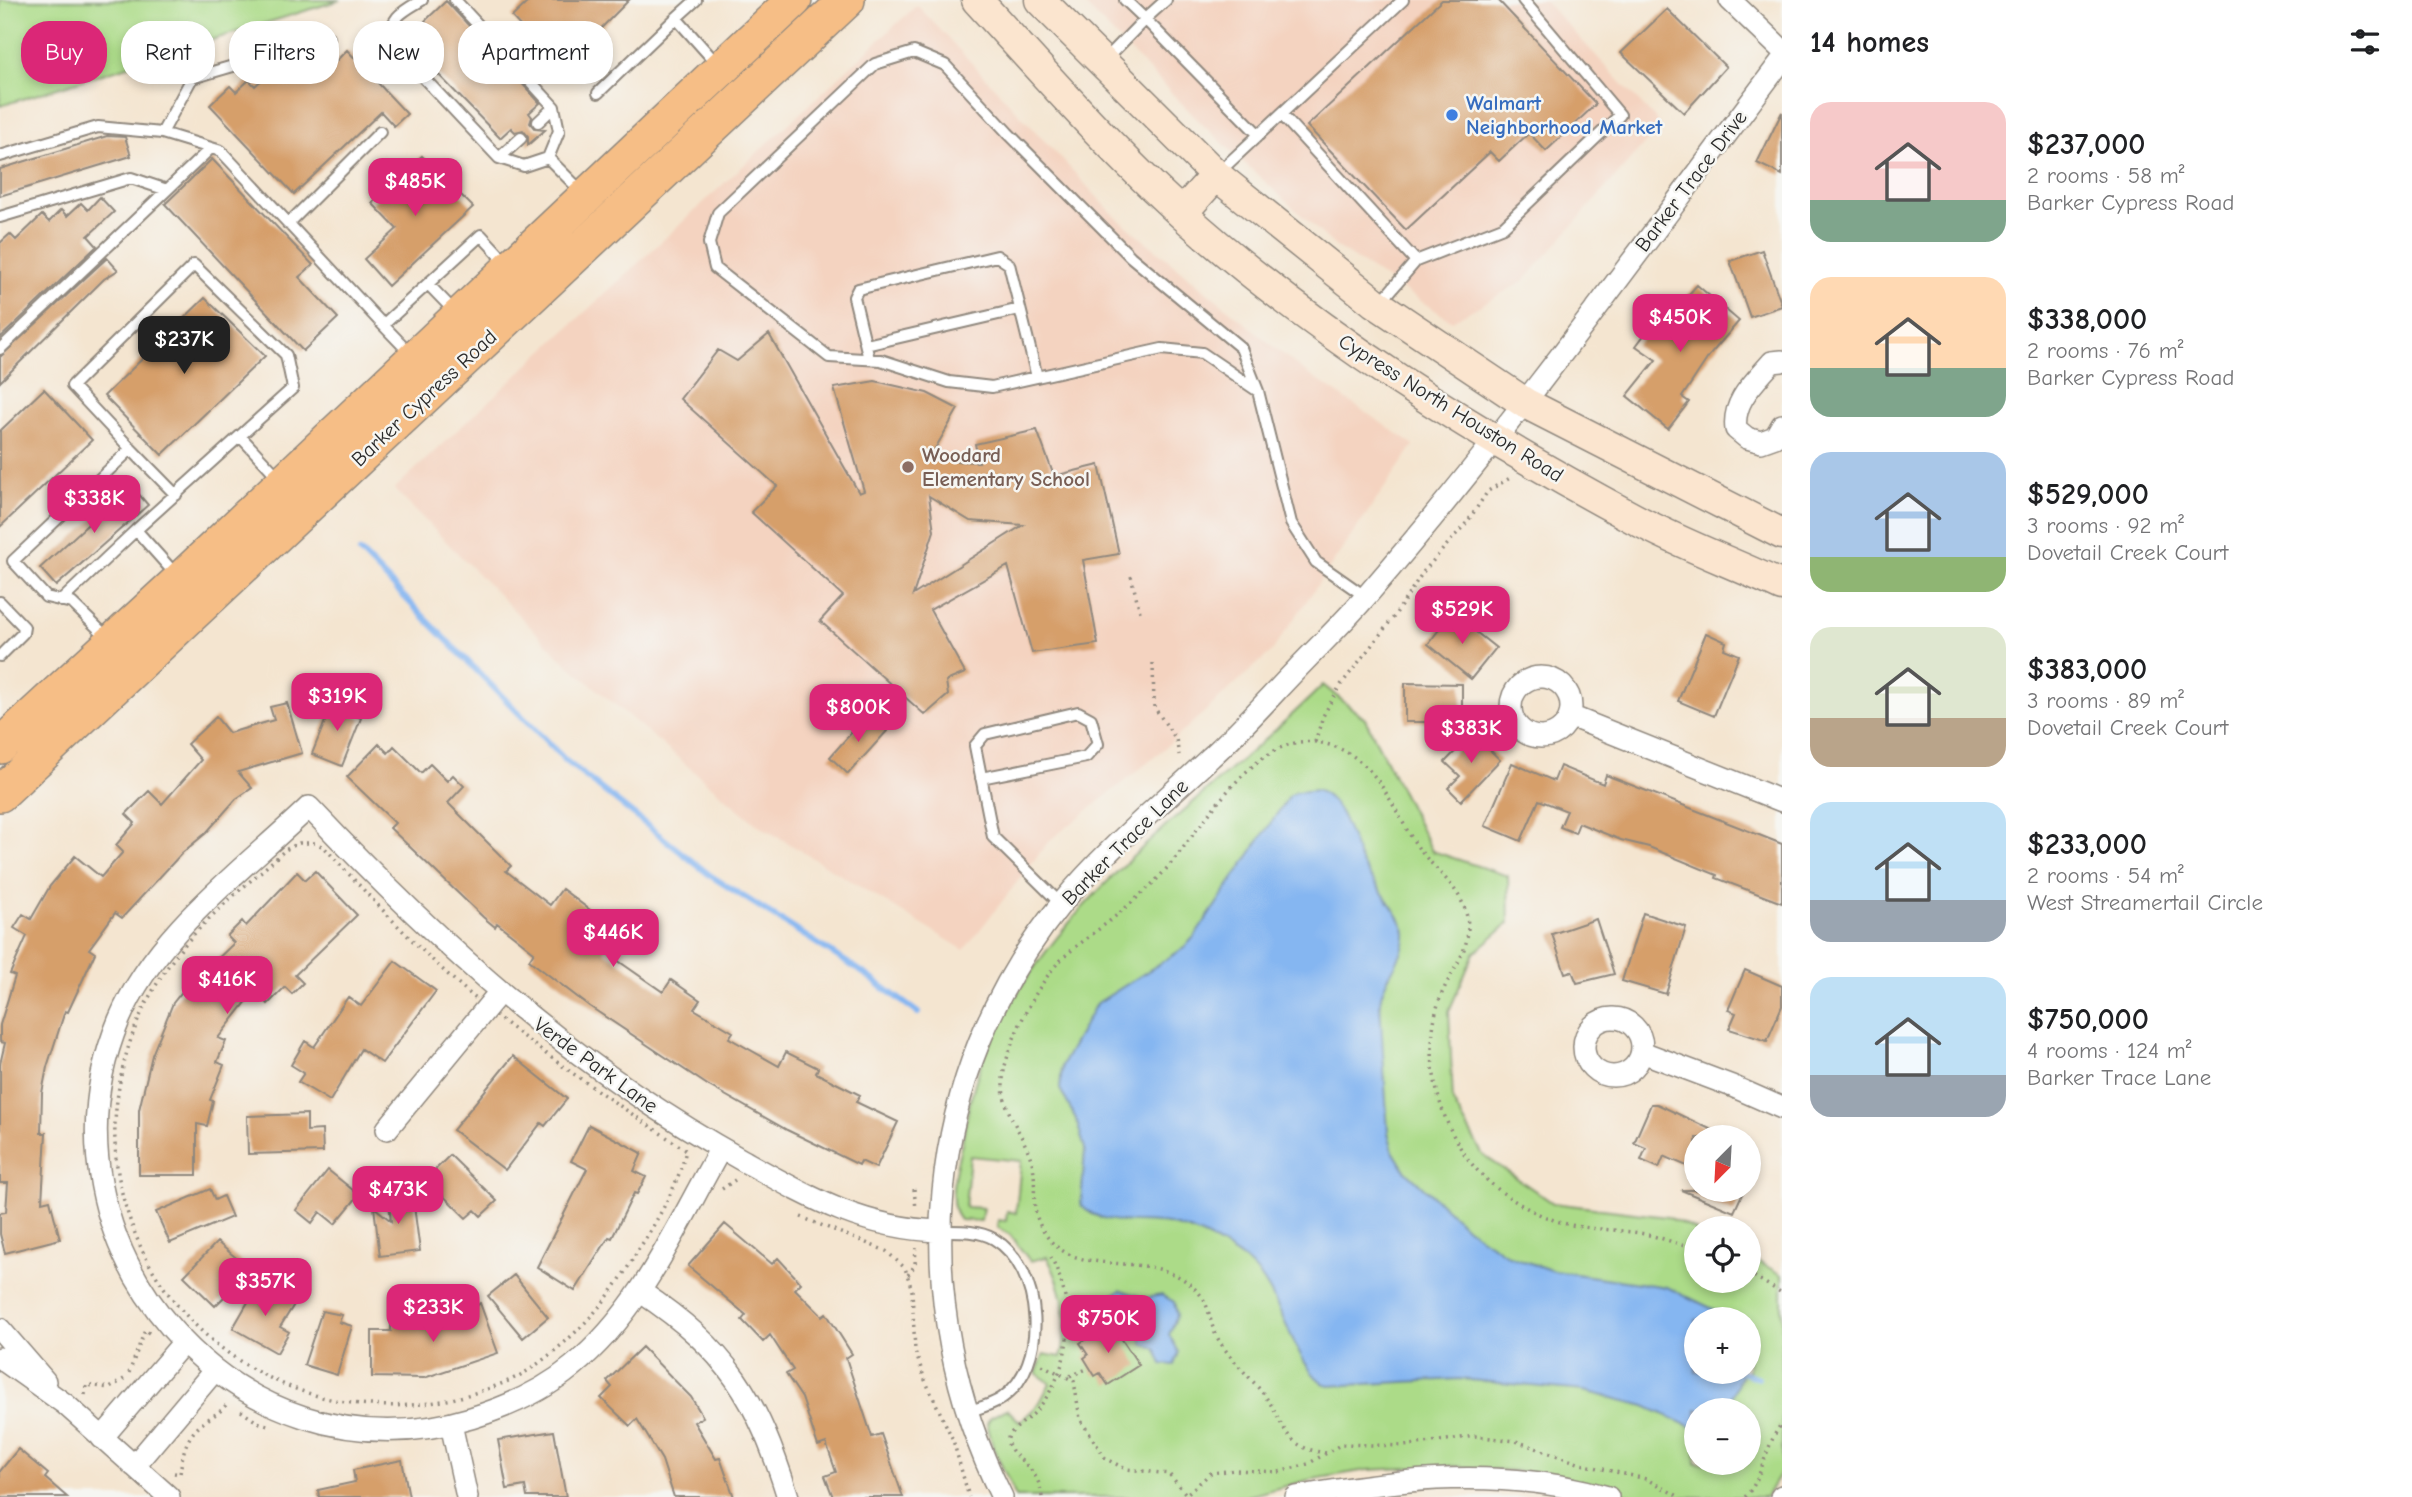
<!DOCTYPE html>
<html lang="en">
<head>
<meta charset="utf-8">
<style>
	:root { --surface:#fff; --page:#f6f6f6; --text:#202124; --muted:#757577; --accent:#db2777 }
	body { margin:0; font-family:"Comic Neue",sans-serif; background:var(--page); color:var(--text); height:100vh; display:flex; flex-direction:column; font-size:26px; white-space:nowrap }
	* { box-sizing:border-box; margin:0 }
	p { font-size:23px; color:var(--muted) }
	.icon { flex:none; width:38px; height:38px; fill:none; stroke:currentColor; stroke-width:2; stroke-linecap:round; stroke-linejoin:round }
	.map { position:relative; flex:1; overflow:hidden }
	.details { display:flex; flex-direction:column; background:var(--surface); width:630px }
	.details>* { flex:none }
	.guide { position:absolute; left:21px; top:21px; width:665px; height:63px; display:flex; gap:14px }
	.needle { width:46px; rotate:204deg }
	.tools { position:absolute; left:1684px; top:1125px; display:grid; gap:14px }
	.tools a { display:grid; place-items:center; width:77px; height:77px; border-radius:50%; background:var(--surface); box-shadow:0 4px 10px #0003; font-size:35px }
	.price { position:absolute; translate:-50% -60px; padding:0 16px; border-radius:14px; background:var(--accent); color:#fff; font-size:23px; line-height:46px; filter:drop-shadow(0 2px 4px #0008) }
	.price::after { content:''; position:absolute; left:50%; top:42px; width:21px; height:16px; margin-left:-10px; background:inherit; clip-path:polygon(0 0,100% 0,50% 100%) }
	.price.current { background:#222; color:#fff }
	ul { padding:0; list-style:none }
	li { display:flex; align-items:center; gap:21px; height:175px; padding:0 28px }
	li span { display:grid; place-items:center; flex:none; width:196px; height:140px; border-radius:21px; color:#555 }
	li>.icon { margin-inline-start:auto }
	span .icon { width:84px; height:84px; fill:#fffc; stroke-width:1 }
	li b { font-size:30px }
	h2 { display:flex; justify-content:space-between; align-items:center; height:84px; padding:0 28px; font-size:30px }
	.tag { padding:0 24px; border-radius:28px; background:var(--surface); box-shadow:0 4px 10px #0003; font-size:24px; line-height:63px }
	.tag.current { background:var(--accent); color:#fff }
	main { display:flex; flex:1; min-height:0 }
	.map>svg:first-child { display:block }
	.built { fill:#f4d3c0 }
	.green { fill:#acdb88; stroke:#6c835a; stroke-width:2; fill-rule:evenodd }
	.water { fill:#85b6f1; stroke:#58708e; stroke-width:2 }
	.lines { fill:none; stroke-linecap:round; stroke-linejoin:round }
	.stream { stroke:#85b6f1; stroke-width:6 }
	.building { fill:#d69f6b; fill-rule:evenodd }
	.service-casing { stroke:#90887e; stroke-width:14 }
	.minor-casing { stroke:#90887e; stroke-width:24 }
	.secondary-casing { stroke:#90887e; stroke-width:33 }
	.primary-casing { stroke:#90887e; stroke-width:38 }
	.path { stroke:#90887e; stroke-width:3.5; stroke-dasharray:2 5; stroke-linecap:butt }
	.service { stroke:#fff; stroke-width:10 }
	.minor { stroke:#fff; stroke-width:21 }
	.secondary { stroke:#fbe5cf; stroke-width:30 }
	.primary { stroke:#f6be86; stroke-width:35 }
	.shop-dot { fill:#3f7fe0; stroke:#f6f6f2; stroke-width:2.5 }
	.education-dot { fill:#8d6e63; stroke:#f6f6f2; stroke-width:2.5 }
	.labels { text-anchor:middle; stroke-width:5; stroke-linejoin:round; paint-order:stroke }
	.shop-label { font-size:21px; font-weight:bold; fill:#366cbe; stroke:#f6f6f2; text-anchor:start }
	.street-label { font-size:21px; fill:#2b2b2b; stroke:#f6f6f2 }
	.education-label { font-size:21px; font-weight:bold; fill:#785e54; stroke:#f6f6f2; text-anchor:start }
</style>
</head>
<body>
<main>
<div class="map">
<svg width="1782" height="1497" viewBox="0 0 1782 1497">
	<rect width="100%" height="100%" fill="#f6f6f2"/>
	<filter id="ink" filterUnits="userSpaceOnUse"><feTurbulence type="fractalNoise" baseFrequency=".0143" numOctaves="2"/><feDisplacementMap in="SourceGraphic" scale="14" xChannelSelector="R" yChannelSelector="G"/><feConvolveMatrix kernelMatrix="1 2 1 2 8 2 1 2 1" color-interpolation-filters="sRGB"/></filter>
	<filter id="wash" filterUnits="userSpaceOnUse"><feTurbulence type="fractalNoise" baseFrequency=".00686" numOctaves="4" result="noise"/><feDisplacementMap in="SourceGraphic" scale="28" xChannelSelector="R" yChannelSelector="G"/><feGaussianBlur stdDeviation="1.57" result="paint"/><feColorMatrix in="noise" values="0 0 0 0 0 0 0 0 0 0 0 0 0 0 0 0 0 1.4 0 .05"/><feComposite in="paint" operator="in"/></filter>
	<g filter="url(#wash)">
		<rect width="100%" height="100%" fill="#f4e5d0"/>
		<path class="built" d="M1080 0H1544L1661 125 1524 281 1452 321 1335 246 1201 123Z
			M917 5 1116 217 1301 369 1414 445 1272 651 1150 761 1049 841 964 950 755 823 567 664 394 489Z"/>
		<path class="green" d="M0 0H340L0 106Z
			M1323 685 1365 719 1432 851 1508 876 1509 923 1474 953 1449 1011 1453 1102 1483 1155 1553 1203 1667 1217 1696 1230V1281H1748V1256L1782 1275V1470L1766 1497H1638L1540 1473 1450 1466 1367 1470 1308 1480 1245 1497H1016L993 1447 987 1423 991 1417 1007 1409 1020 1422 1039 1404 1050 1383 1036 1373 1044 1354 1061 1357C1070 1322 1064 1289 1047 1257L1030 1261 1010 1235 997 1227 998 1220 1006 1221 1007 1211 1016 1213 1021 1161 970 1156 965 1207 983 1208 981 1221 960 1220C945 1204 957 1162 962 1143 967 1115 972 1087 983 1060 1051 896 1202 806 1323 685ZM1696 1320H1748V1372H1696ZM1696 1410H1748V1463H1696Z"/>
		<path class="water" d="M1317 790C1347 804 1348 841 1364 867 1373 882 1403 917 1405 932 1407 957 1381 979 1380 1004L1388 1132 1393 1151 1404 1169 1467 1228 1509 1256 1554 1271 1667 1287 1734 1319 1696 1320V1372H1743L1725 1410H1696V1429L1645 1406 1584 1391 1459 1379 1328 1386C1293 1369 1283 1292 1248 1263 1226 1246 1195 1229 1167 1224 1140 1220 1100 1227 1081 1205L1085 1149 1076 1119 1060 1089 1062 1065 1096 1004 1184 948 1195 936 1289 796 1296 792Z
			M1121 1290 1144 1298 1162 1295 1174 1302 1177 1315 1169 1335 1179 1352 1174 1365 1162 1364 1155 1348 1143 1344 1141 1335 1132 1329 1133 1319 1127 1312 1110 1308 1109 1297Z"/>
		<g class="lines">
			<path class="stream" d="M360 552 566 761 711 876 865 974 918 1013
				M1742 1372 1758 1378"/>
		</g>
		<g id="blocks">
			<path class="building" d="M530 0H629L560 70 512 17Z
				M1442 0H1498L1596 104 1546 151 1529 133 1499 161 1490 152 1406 230 1307 126Z
				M446 1 540 103 529 113 532 117 530 123 535 129 545 130 528 145V136L523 130 515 132 511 128 500 138 405 40Z
				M1667 9 1726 67 1684 113 1621 53Z
				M347 50 407 114 394 126 381 112 294 194 210 105 230 86 236 92 249 80 255 86 269 73 274 79 288 66 295 74 308 61 314 68 327 56 334 63Z
				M1782 112V175L1757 163Z
				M107 136 125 137 131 156 0 196V169Z
				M422 156 473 207 388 286 364 259 397 229 372 203Z
				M212 159 313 265 299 277 338 318 303 351 165 204Z
				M100 197 114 212 88 236 97 246 0 338V243L10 234 16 240 42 215 49 222 61 210 67 216 81 203 88 210Z
				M1762 250 1782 306 1750 317 1730 261Z
				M107 258 118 270 104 279 0 382V357Z
				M1697 285 1739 321 1709 356 1682 397 1689 402 1668 429 1627 396 1656 360 1636 346 1657 318 1664 323Z
				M205 298 265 356 162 455 104 396Z
				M769 334 859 493 864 491 834 388 875 381 927 393 958 409 932 454 938 453 954 461 979 462 975 444 1037 430 1054 476 1099 465 1119 554 1083 560 1098 644 1032 653 1008 566 930 610 965 673 946 681 948 695 925 715 820 621 843 596 751 512 777 486 680 399 718 350 737 361ZM929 496 970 521 1023 525 913 595 934 531Z
				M44 389 92 440 0 527V431Z
				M131 485 148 505 56 586 40 568Z
				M1452 613 1496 648 1471 679 1428 644Z
				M1706 633 1726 642 1724 649 1739 655 1714 716 1678 701Z
				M1405 683 1462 684V732H1441V722H1405Z
				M334 699 354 707 351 714 361 718 342 766 312 754Z
				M287 703 302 753 238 772 252 788 236 799 206 833 182 853 122 918 115 913 89 949 95 953 68 1012 65 1011 47 1067 42 1093 41 1133H46L42 1202 50 1200 60 1239 5 1253 0 1234V1213L6 1212 8 1183H0V1064L5 1043 0 1042V1025L15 976 10 974 27 936 14 928 23 914 31 919 50 886 75 856 101 877 123 852 116 845 135 823 126 814 149 791 162 804 201 760 187 744 216 717 229 733 274 720 270 707Z
				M868 714 887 731 848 774 830 757Z
				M1473 733 1500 760 1461 801 1448 788 1460 776 1445 762Z
				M379 744 388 753 394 746 421 773 430 764 447 781 453 775 464 786 448 803 511 866 506 871 550 905 562 889 594 913 585 926 609 943 604 951 663 992 671 980 700 1000 694 1009 733 1032 729 1038 779 1066 786 1052 818 1068 816 1073 860 1095 856 1102 898 1122 876 1168 861 1161 859 1165 787 1130 709 1086 589 1006 529 960 534 952 497 923 495 927 483 917 390 828 395 823 347 777Z
				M1512 763 1554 781 1560 766 1603 784 1606 775 1782 844V903L1716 878 1717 875 1649 847 1621 840 1579 823 1575 833 1560 827 1567 811 1539 800 1521 841 1485 826Z
				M315 871 357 915 295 975 303 983 292 994 285 987 268 1004 255 991 218 1038 226 1041 217 1062 224 1065 210 1100 213 1101 207 1126 197 1124V1175H139V1110L152 1055 173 1003 204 964 208 968 234 943 227 936 242 921 246 926 297 872 305 880Z
				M1643 913 1686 927 1666 994 1622 981Z
				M1596 919 1614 974 1577 983 1572 971 1565 973 1552 934Z
				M395 961 436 991 382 1063 361 1049 330 1101 298 1082 304 1073 291 1065 305 1041 314 1047 348 997 361 1006Z
				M1745 970 1782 986V1006L1767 1041 1729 1029 1736 1013 1728 1010Z
				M513 1056 567 1099 545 1126 541 1123 505 1170 453 1130Z
				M1651 1104H1657L1729 1138H1696V1170L1664 1156 1659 1168 1641 1160 1646 1148 1634 1143Z
				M307 1114V1131L322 1130 323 1152 248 1154 247 1116Z
				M589 1125 642 1153 634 1171 646 1177 637 1194 634 1193 612 1238 609 1237 575 1291 537 1267 587 1169 571 1161Z
				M450 1155 497 1201 481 1216 475 1210 466 1218 426 1179Z
				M328 1170 359 1195 335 1224 320 1212 312 1223 296 1210Z
				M210 1189 215 1200 223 1196 232 1217 170 1243 156 1212Z
				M1681 1190H1744L1734 1212Z
				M412 1191 420 1251 380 1256 374 1207 391 1221 388 1195Z
				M725 1224 772 1264 778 1258 801 1283 795 1289 822 1316 826 1313 852 1354 846 1358 872 1437 881 1434 903 1497H833L825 1476 836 1472 826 1443 818 1446 802 1398 786 1374 793 1370 770 1335 763 1342 742 1320 746 1315 688 1266Z
				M217 1242 251 1270 215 1306 184 1276Z
				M514 1275 548 1317 523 1338 488 1296Z
				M259 1283 295 1303 280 1327 289 1332 277 1353 233 1328Z
				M470 1303 472 1310 480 1303 498 1353 424 1378 372 1377V1331H391V1324H408Z
				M322 1311 342 1315 339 1322 352 1326 337 1375 304 1365Z
				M1111 1323 1139 1365 1108 1385 1100 1373 1095 1376 1084 1358 1088 1355 1080 1343Z
				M642 1347 691 1397 703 1417 694 1422 716 1459 720 1458 734 1497H674L662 1460 637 1419 630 1426 601 1398 612 1387 607 1381Z
				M554 1431 566 1497H527L525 1486 507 1489 498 1440Z
				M18 1449 48 1474 45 1478 67 1497H0V1471Z
				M402 1460 409 1497H319L318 1490 355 1482 353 1470Z"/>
		</g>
	</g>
	<g filter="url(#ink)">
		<use href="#blocks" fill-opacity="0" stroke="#90887e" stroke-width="2"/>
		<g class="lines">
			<g class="service-casing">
				<path id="service" d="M422 0C400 13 392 16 389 41L499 158 524 166 548 158 559 131 554 107 455 0
					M696 0 676 18 717 64
					M1166 0 1145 19 1259 135
					M1103 62 1145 19 1125 0
					M598 93 676 18
					M1281 114 1416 261
					M538 122 554 107
					M162 133 192 78 329 38
					M0 156 98 127 162 133 221 151 383 325
					M499 158 521 138
					M548 158 583 193
					M1218 173 1403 0
					M0 217 131 178 167 190
					M288 224 380 132
					M428 284 455 312
					M1380 303 1416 261 1503 227 1620 115 1523 0
					M866 345 1020 309
					M0 349 211 148
					M411 354 383 325 481 235 507 263
					M869 359 854 297 858 289 997 256 1009 264 1037 377
					M1258 391 1202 353 1162 349 992 387 949 382 881 360 829 357 715 268 709 243 718 213 875 64 914 52 945 65 1008 133 1131 257 1241 348 1258 391 1291 523 1316 562 1366 597
					M240 436 281 480
					M131 449 176 495
					M61 601 136 530
					M0 602 24 627 23 633 0 656
					M108 638 72 603 46 597 13 561 131 449 72 386 194 265 286 355 293 388 136 530 177 576
					M981 778 1086 757 1098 744 1091 719 1078 712 985 734 975 746 993 837 1061 904
					M941 1231C959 1231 978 1230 994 1239 1043 1268 1050 1365 1002 1398 992 1405 978 1408 967 1412"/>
			</g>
			<g class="minor-casing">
				<path id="minor" d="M1730 0 1782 50
					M1782 361 1772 362C1755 382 1732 401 1736 429L1747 438 1761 442 1775 437 1782 425
					M1511 707a30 30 0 1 1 60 0a30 30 0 1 1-60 0Z
					M1570 716 1782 801
					M1584 1047a29 29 0 1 1 58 0a29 29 0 1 1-58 0Z
					M1642 1052 1732 1086 1782 1108
					M387 1129 499 993
					M721 1148C677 1225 642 1310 572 1367 542 1392 507 1407 471 1418 236 1489 26 1242 119 1020 156 932 242 871 309 807 442 948 572 1065 742 1160 809 1197 861 1228 939 1231
					M641 1292C728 1350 757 1398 788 1497
					M0 1329 45 1381
					M0 1358 65 1404 169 1497
					M451 1424 467 1497
					M102 1438 183 1343
					M134 1466 214 1371
					M1002 1497C905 1302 922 1075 1061 904 1105 850 1160 805 1211 757 1241 730 1268 699 1297 669 1321 644 1346 620 1369 593 1516 423 1647 240 1782 60
					M1296 1497C1399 1478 1505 1467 1608 1497
					M1781 1497 1782 1496"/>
			</g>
			<g class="secondary-casing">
				<path id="secondary" d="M977 0C1044 73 1109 148 1182 214 1317 335 1473 432 1633 518 1681 544 1733 563 1782 586
					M1040 0 1216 175 1374 302 1525 403 1782 534
					M1182 213 1216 175"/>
			</g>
			<g class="primary-casing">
				<path id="primary" d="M0 746 180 580 794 0
					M0 794 847 0"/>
			</g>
			<path class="path" d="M1131 576 1140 612
				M1153 663 1154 707 1176 739 1179 755
				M1315 742 1323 716 1340 686 1393 618 1423 572 1468 521 1488 491 1510 478
				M299 843H315L324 847C368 895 413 944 462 987 532 1048 609 1099 686 1150 677 1191 653 1226 631 1262 605 1306 571 1341 529 1370 509 1383 480 1392 456 1398 331 1428 202 1369 144 1254 122 1208 111 1160 116 1109 121 1060 136 1015 163 974 193 926 244 888 285 850Z
				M722 1189 735 1180
				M914 1189 916 1209
				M801 1217 886 1251 905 1268 912 1290 915 1351 925 1380 953 1440 969 1497
				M1748 1273 1782 1293
				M908 1275 915 1265 916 1248
				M1042 1365 1074 1381 1080 1419 1106 1459 1126 1469 1169 1474 1186 1494
				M129 1373 145 1330 149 1333
				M1070 1376 1089 1368
				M85 1395 86 1385 110 1388 124 1379
				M241 1411 257 1422 271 1426
				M1326 1453C1313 1451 1303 1449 1293 1440 1284 1432 1280 1421 1274 1410 1259 1382 1229 1362 1215 1333 1209 1319 1209 1303 1198 1292 1152 1241 1073 1288 1041 1227 1030 1206 1037 1188 1033 1166 1024 1129 995 1109 1005 1066 1013 1034 1032 996 1052 970 1065 953 1083 942 1099 929 1118 915 1136 899 1153 883 1195 844 1248 733 1316 742 1376 751 1389 804 1417 846 1436 873 1467 890 1468 927 1468 956 1448 974 1439 1001 1420 1061 1441 1139 1488 1181 1513 1203 1549 1223 1583 1227 1603 1230 1624 1230 1645 1234 1662 1238 1679 1244 1696 1250
				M174 1473 180 1474C183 1450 186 1435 207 1420 215 1414 222 1412 228 1402
				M1042 1497C1038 1463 1014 1463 1007 1441L1009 1435C1018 1425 1029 1419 1037 1410 1074 1366 1076 1306 1051 1257
				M1183 1497 1211 1473 1235 1470 1279 1472 1308 1464 1342 1444 1403 1446 1475 1436 1516 1441 1581 1464 1646 1479 1680 1497
				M1745 1497C1763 1479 1764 1447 1782 1423"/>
			<use href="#service" class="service"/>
			<use href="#minor" class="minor"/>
			<use href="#secondary" class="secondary"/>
			<use href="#primary" class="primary"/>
		</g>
	</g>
	<circle class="shop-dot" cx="1452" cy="115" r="7"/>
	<circle class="education-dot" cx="908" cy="467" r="7"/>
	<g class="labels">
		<g class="shop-label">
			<text x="1466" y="110">Walmart<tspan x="1466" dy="24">Neighborhood Market</tspan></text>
		</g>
		<g class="street-label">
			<text transform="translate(1691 181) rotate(-53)" y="7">Barker Trace Drive</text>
			<text transform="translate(424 398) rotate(-43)" y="7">Barker Cypress Road</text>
			<text transform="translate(1451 408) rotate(32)" y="7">Cypress North Houston Road</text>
			<text transform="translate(1125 842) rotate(-45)" y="7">Barker Trace Lane</text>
			<text transform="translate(596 1065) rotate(36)" y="7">Verde Park Lane</text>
		</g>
		<g class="education-label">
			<text x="922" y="462">Woodard<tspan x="922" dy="24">Elementary School</tspan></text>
		</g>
	</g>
</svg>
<div class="tools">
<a><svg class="needle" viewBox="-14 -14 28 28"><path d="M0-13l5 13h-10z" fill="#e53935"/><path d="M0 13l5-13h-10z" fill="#757577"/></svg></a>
<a><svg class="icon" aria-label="locate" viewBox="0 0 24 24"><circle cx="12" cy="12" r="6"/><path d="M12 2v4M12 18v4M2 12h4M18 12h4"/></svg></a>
<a>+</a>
<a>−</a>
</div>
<b class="price" style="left:415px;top:218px">$485K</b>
<b class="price" style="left:1680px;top:354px">$450K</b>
<b class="price current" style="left:184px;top:376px">$237K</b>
<b class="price" style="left:94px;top:535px">$338K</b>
<b class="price" style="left:1462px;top:646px">$529K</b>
<b class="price" style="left:337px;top:733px">$319K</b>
<b class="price" style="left:858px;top:744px">$800K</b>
<b class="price" style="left:1471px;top:765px">$383K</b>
<b class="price" style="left:613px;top:969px">$446K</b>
<b class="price" style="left:227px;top:1016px">$416K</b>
<b class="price" style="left:398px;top:1226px">$473K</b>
<b class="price" style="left:265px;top:1318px">$357K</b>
<b class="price" style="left:433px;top:1344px">$233K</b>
<b class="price" style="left:1108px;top:1355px">$750K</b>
<div class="guide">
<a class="tag current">Buy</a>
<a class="tag">Rent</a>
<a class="tag">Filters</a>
<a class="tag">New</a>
<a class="tag">Apartment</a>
</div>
</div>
<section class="details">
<h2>14 homes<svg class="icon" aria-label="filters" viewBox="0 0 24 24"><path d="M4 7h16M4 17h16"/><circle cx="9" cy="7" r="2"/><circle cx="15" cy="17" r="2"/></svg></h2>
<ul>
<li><span style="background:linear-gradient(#f6c9c9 70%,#7fa58c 0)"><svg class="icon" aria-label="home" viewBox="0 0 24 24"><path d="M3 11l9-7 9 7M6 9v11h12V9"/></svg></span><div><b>$237,000</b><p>2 rooms · 58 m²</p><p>Barker Cypress Road</p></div></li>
<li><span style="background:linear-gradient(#ffd9b3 65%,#7fa58c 0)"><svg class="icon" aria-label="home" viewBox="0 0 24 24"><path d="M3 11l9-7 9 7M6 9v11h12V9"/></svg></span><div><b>$338,000</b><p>2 rooms · 76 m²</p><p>Barker Cypress Road</p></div></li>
<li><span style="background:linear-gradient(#a9c7e8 75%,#8fb573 0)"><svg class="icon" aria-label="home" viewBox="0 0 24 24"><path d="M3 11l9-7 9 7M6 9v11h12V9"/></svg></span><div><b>$529,000</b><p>3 rooms · 92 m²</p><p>Dovetail Creek Court</p></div></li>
<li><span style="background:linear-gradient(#dfe7d0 65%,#b9a48a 0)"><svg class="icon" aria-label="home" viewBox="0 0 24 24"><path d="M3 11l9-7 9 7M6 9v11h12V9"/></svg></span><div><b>$383,000</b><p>3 rooms · 89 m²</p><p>Dovetail Creek Court</p></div></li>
<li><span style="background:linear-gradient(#bfe0f5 70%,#9aa5b1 0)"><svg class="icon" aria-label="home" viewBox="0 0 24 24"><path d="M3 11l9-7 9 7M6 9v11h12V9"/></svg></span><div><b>$233,000</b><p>2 rooms · 54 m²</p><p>West Streamertail Circle</p></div></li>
<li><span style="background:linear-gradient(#bfe0f5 70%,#9aa5b1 0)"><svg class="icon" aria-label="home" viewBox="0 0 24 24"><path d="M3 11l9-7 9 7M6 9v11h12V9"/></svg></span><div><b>$750,000</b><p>4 rooms · 124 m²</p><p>Barker Trace Lane</p></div></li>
</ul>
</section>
</main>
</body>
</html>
